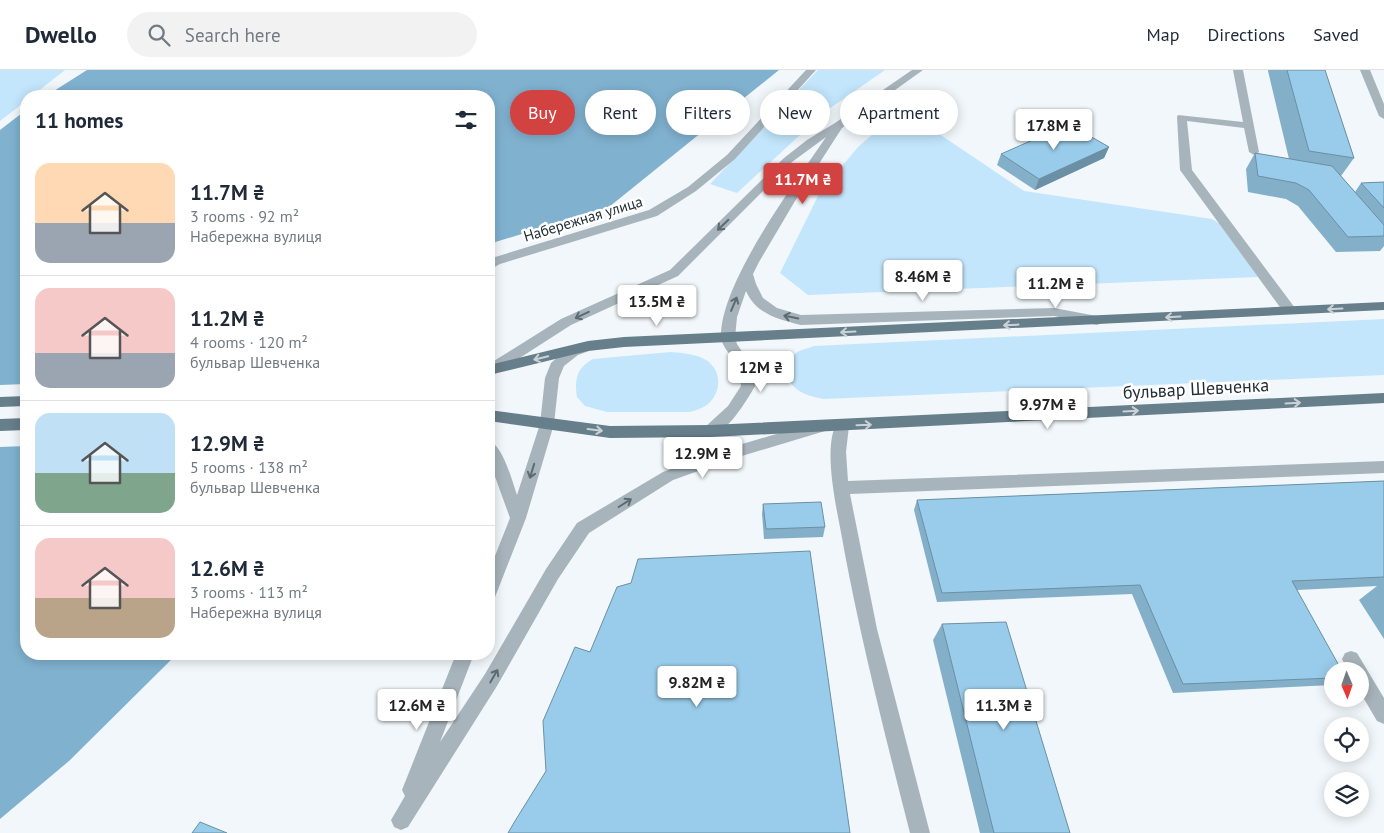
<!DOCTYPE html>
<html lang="en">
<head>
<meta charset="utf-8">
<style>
	:root { --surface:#fff; --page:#f2f2f3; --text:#1f2937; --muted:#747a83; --line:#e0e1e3; --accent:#d14241 }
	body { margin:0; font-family:"PT Sans",sans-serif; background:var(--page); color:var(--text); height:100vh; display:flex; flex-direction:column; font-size:19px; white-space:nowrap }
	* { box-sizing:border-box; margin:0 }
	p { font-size:16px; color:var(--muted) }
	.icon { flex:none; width:28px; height:28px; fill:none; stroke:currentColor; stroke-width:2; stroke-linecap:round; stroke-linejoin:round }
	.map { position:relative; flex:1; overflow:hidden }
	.details { position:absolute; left:20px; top:20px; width:475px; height:570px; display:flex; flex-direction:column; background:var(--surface); border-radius:20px; box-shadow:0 2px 12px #0003 }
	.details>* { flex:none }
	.guide { position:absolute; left:510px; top:20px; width:475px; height:45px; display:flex; gap:10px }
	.needle { width:32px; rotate:178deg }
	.controls { position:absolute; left:1324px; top:592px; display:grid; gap:10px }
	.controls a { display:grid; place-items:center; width:45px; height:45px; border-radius:50%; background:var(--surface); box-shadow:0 2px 12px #0003; font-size:25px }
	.price { position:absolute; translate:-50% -42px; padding:0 11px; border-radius:5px; background:#fff; color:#222; font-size:16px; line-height:32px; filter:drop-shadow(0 1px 2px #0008) }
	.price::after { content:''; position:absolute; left:50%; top:30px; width:15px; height:11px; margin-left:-8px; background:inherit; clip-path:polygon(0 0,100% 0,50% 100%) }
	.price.selected { background:var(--accent); color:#fff }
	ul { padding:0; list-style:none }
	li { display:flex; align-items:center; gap:15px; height:125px; padding:0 15px }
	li+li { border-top:1px solid var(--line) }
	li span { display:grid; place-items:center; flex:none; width:140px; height:100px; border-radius:15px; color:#555 }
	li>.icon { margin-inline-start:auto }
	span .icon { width:60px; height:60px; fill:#fffc; stroke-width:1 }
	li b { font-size:21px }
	h2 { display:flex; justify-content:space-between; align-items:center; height:60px; padding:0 15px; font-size:21px }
	.tag { padding:0 18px; border-radius:22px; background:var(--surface); box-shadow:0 2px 12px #0003; font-size:18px; line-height:45px }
	.tag.selected { background:var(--accent); color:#fff }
	header { display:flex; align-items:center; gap:30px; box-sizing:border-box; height:70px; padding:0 25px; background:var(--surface); border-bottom:1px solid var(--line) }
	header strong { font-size:24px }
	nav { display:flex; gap:28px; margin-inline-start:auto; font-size:18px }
	.search { width:350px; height:45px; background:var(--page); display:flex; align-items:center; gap:12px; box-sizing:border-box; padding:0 18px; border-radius:28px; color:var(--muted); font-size:19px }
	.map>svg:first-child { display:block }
	.green { fill:#c3e6fc }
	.water { fill:#80b2d0 }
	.pier { fill:#f1f7fa }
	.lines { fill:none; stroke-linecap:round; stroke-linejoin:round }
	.minor { fill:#a8b4bc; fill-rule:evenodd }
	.major { fill:#677e8b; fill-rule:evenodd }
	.wall { fill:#84afc9 }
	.shaded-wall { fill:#6b8fa4 }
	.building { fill:#99ccea; stroke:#6b8fa4 }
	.oneway { stroke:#5e6a71 }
	.oneway2 { stroke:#cad2d6 }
	.labels { text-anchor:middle; stroke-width:5; stroke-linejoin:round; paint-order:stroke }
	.far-street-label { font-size:15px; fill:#222e34; stroke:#fff }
	.street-label { font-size:18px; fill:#222e34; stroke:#fff }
</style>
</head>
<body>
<header>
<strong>Dwello</strong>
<div class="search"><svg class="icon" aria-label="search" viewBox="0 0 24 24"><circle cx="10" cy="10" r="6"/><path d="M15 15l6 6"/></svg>Search here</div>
<nav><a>Map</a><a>Directions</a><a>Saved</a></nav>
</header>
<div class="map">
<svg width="1384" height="763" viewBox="0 0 1384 763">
	<rect width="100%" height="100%" fill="#f1f7fa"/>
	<path class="green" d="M0 0H65L32 26H26V31L0 51Z
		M818 0H885L826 41 737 123 710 114Z
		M902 39 1024 121 1212 149 1220 154 1258 207 808 225 780 203 820 122 859 76Z
		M1384 249V305L823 329C816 327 808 326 801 322 784 313 782 291 799 281 804 279 810 278 814 276Z
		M671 282C683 283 696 284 706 290 722 300 722 322 708 334 703 338 697 340 690 342H607L585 336 577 327C574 310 577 297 593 289Z"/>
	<path class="water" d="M87 0H779L609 137 489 174V26H46Z
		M26 40V584H177L69 691 0 749V60Z"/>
	<path class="pier" d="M26 314V376L0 377V315Z"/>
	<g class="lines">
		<path class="minor" d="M806 0H816L735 89 696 121 657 146 500 194 489 200V190L492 188 649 140 688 117 727 85Z
			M912 0H923L842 58 795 131 759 192 753 204 756 214 763 228 777 238 801 245 1054 238 1102 247 1104 250 1102 253 1097 255 1054 246 801 255C778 249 756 244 746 221L737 247 735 268 737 274 750 294 755 316C747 330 723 371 705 365L703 361 705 357 728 336 741 316C740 308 740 300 736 293 732 285 722 278 721 267 720 213 795 113 826 67L792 92 678 206 571 255 495 304 489 305V294L561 249 670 200 784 88 807 70 835 53Z
			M1233 0H1243L1259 82 1254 85 1249 82 1244 58 1187 51 1192 100 1295 238 1297 241 1295 244H1285L1180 100 1177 47 1178 45 1243 52Z
			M1360 0H1370L1384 34V49L1379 46Z
			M584 273 589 275 591 278 589 281 578 285 564 296 559 308 554 354 526 448 497 522 495 527 489 529V501L510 448 489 390V371C503 375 512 411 517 425L540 354 545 308 551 293 568 278Z
			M842 350 847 352 849 356 846 382 848 411 1384 391V403L850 424 877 559 930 763H910C886 669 862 575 844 479 839 447 821 381 837 352Z
			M820 351 825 353 827 357 825 361 732 389 673 410 589 463 558 509 497 616 408 757 401 760 394 757 391 750 405 726 402 720 456 584H474L440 672 485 604 546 499 577 453 663 402 729 378Z
			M1351 581 1357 583 1384 628V654L1377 651 1360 622V601H1348L1342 589 1345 583Z"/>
		<path class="major" d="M1384 232V240L624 277 588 281 489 305V295L588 271 624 267Z
			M1384 323V333L710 367 610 368 489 351V340L610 356 710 355Z
			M26 326V336L0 337V327Z
			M26 348V360L0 361V349Z"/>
	</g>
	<path class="wall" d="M1268 0H1325L1354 88 1341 106 1355 122 1361 113 1384 112V176L1380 181 1336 182 1298 136 1286 129 1248 122 1246 99 1255 83 1289 89 1268 1Z
		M1109 77 1104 88 1035 120 997 95 1001 84Z
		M1384 411V569L1359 530 1377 516 1297 520 1332 601V615L1173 623 1132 524 937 532 914 440 917 430Z
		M763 434 825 457 823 467 764 469 762 444Z
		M942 554 1070 763H980L933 570Z"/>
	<path class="shaded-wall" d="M1109 77 1104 88 1035 120 1039 109Z"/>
	<path class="building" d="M1287 0H1325L1354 88 1309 81Z
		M1069 54 1109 77 1039 109 1001 84Z
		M1255 83 1332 96 1384 155V166L1348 167 1309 120 1296 113 1258 106Z
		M1384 112V138L1361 113Z
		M1384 411V507L1292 511 1342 601H1332V608L1183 614 1140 515 942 523 917 430Z
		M821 432 825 457 766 459 763 434Z
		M810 481 850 763H508L515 751 546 701 543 651 575 577 590 582 617 517 631 513 638 489Z
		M1006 552 1070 763H994L942 554Z
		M200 752 227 763H192Z"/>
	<defs><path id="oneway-shaft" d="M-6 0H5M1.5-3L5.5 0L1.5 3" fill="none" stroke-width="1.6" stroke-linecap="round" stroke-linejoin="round" transform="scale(1.25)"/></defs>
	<g class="oneway">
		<use href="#oneway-shaft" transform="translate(723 155) rotate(136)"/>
		<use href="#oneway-shaft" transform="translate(734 234) rotate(-67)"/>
		<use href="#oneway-shaft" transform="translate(582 245) rotate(155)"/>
		<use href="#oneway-shaft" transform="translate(791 247) rotate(-169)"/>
		<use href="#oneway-shaft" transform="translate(532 401) rotate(107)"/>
		<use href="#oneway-shaft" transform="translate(625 433) rotate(-32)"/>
		<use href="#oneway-shaft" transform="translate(494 606) rotate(-60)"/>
	</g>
	<g class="oneway2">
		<use href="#oneway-shaft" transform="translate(1335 239) rotate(177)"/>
		<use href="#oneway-shaft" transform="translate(1173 247) rotate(177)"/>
		<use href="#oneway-shaft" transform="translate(1011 255) rotate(177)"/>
		<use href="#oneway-shaft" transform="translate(848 262) rotate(177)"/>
		<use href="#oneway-shaft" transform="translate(541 288) rotate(166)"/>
		<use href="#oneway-shaft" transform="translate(1293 333) rotate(-3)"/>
		<use href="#oneway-shaft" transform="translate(1131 341) rotate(-3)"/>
		<use href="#oneway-shaft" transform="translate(864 355) rotate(-2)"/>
		<use href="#oneway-shaft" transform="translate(595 360) rotate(7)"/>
	</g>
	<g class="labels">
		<g class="far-street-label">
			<text transform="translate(583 149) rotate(-17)" y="5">Набережная улица</text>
		</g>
		<g class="street-label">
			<text transform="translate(1196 319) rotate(-3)" y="6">бульвар Шевченка</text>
		</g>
	</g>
</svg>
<div class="controls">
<a><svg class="needle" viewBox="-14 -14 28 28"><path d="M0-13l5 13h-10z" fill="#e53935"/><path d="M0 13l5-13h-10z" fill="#747a83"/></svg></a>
<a><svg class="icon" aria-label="locate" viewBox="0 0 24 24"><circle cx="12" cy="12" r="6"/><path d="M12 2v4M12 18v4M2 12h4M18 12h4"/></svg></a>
<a><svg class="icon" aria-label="layers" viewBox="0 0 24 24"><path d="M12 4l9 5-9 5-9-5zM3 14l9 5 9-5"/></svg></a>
</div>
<b class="price" style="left:1054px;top:81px">17.8M ₴</b>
<b class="price selected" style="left:803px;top:135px">11.7M ₴</b>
<b class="price" style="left:923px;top:232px">8.46M ₴</b>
<b class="price" style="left:1056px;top:239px">11.2M ₴</b>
<b class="price" style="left:657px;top:257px">13.5M ₴</b>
<b class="price" style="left:761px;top:323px">12M ₴</b>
<b class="price" style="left:1048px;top:360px">9.97M ₴</b>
<b class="price" style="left:703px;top:409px">12.9M ₴</b>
<b class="price" style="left:697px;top:638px">9.82M ₴</b>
<b class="price" style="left:417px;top:661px">12.6M ₴</b>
<b class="price" style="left:1004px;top:661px">11.3M ₴</b>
<div class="guide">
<a class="tag selected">Buy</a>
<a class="tag">Rent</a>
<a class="tag">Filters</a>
<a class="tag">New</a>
<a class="tag">Apartment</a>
</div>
<section class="details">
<h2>11 homes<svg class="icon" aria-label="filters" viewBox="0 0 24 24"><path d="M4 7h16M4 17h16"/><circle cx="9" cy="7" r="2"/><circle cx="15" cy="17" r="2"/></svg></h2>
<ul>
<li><span style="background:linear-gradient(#ffd9b3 60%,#9aa5b1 0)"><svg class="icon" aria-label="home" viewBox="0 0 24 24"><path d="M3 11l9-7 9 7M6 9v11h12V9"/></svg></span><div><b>11.7M ₴</b><p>3 rooms · 92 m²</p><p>Набережна вулиця</p></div></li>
<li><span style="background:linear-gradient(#f6c9c9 65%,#9aa5b1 0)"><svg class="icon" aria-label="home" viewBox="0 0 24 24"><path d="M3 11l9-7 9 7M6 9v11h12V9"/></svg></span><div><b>11.2M ₴</b><p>4 rooms · 120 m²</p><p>бульвар Шевченка</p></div></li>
<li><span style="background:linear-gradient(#bfe0f5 60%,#7fa58c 0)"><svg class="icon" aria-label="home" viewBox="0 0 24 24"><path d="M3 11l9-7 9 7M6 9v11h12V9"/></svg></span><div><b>12.9M ₴</b><p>5 rooms · 138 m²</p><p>бульвар Шевченка</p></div></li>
<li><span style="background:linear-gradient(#f6c9c9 60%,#b9a48a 0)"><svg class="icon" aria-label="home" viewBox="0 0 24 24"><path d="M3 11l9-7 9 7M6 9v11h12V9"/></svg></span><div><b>12.6M ₴</b><p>3 rooms · 113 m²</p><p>Набережна вулиця</p></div></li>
</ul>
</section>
</div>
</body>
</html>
